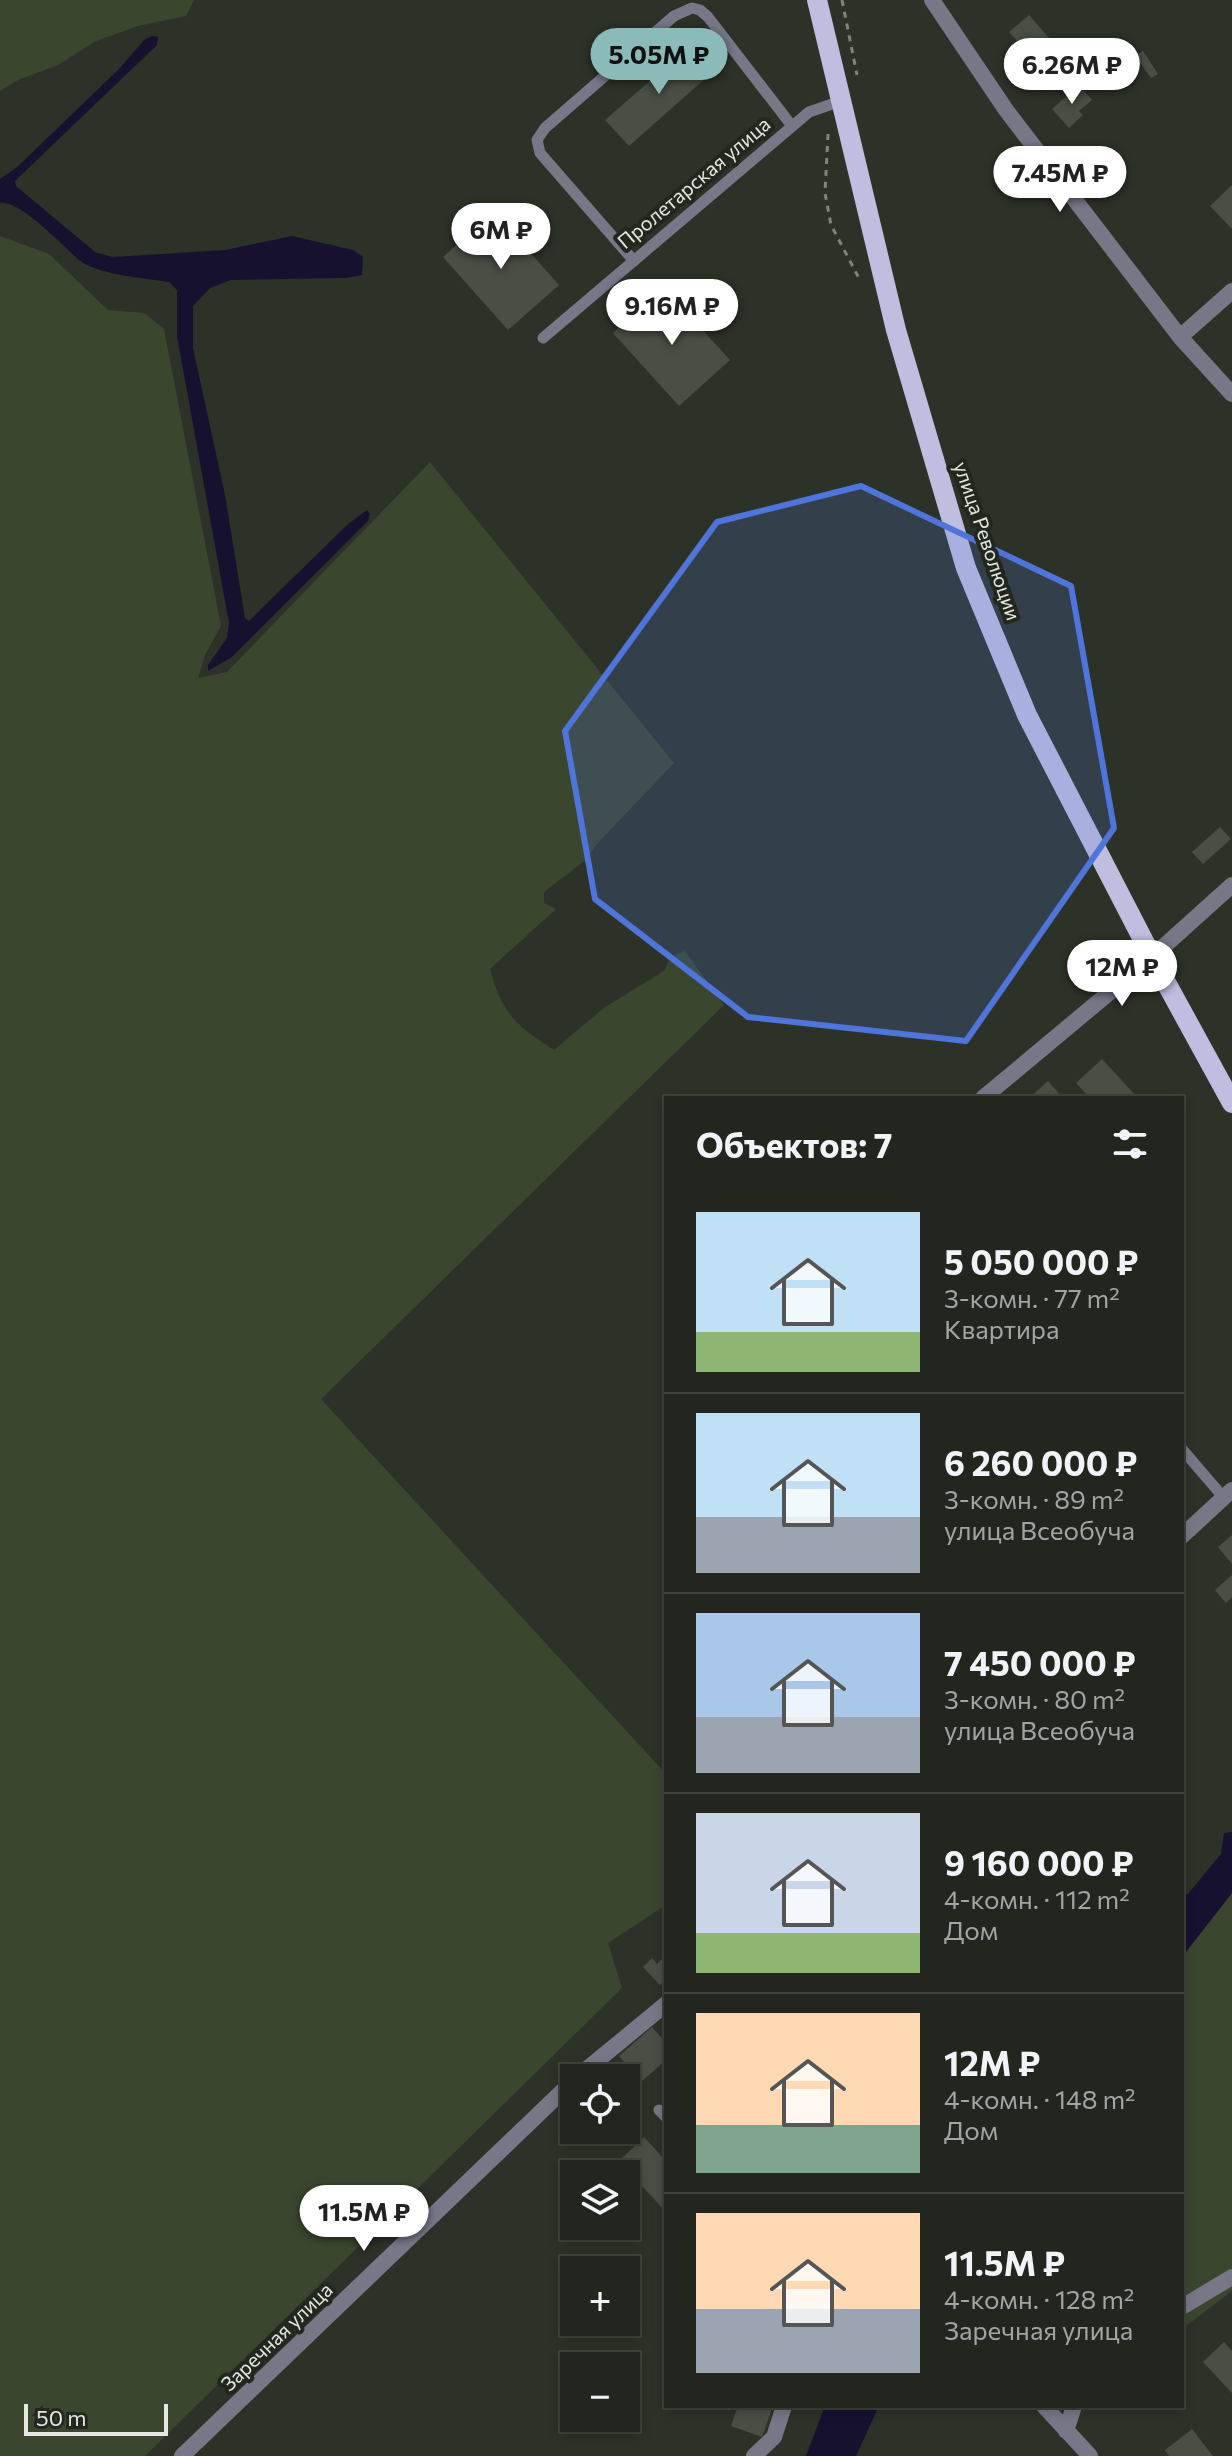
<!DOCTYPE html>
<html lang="ru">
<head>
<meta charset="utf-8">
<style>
	:root { --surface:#22261e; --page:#2a2e27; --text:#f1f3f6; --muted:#a2a5a4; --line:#3f433c; --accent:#8bbbb9 }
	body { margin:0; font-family:Commissioner,sans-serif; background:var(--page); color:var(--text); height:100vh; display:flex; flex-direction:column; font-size:30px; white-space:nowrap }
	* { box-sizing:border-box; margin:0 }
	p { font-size:26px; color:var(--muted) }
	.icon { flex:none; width:44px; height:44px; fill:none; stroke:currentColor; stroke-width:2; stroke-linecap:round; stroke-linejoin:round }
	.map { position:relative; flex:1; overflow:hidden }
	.details { position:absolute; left:664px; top:1096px; width:520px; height:1312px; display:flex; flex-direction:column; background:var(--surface); border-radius:0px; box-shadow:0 4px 12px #0003,0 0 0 2px var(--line) }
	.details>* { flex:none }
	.tools { position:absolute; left:560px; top:2064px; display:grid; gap:16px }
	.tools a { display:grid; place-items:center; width:80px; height:80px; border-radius:0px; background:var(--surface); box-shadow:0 4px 12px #0003,0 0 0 2px var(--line); font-size:40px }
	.scale { position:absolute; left:24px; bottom:20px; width:144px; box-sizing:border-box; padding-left:8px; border:4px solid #e4e7e1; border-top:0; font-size:22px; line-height:28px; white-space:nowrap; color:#e4e7e1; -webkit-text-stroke:6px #23281f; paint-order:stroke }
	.price { position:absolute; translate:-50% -68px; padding:0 18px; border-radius:28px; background:#fff; color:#222; font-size:26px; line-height:52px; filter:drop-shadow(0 2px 4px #0008) }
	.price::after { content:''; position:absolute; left:50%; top:48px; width:24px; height:18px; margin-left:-12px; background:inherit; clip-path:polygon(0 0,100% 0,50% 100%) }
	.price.on { background:var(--accent); color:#111 }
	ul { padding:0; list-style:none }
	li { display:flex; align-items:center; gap:24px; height:200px; padding:0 32px }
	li+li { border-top:2px solid var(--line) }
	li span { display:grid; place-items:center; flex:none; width:224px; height:160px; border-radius:0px; color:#555 }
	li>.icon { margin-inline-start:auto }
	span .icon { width:96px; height:96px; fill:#fffc; stroke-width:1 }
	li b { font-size:34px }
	h2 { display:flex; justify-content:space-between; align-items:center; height:96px; padding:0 32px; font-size:34px }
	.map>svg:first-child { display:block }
	.green { fill:#3b462f }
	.water { fill:#16112f }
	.building { fill:#4a4f45 }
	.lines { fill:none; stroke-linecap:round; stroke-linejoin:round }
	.path { stroke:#80847c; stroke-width:3; stroke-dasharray:6 6; stroke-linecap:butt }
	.service { stroke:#787788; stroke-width:11 }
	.minor { stroke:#787788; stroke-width:16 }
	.primary { stroke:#c0bee0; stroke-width:20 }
	.marked { fill:#4f74da; fill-opacity:0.2; stroke:#4f74da; stroke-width:6; stroke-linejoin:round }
	.labels { text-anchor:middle; stroke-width:8; stroke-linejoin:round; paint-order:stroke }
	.street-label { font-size:20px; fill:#e4e7e1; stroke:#23281f }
</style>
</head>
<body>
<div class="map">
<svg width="1232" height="2456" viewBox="0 0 1232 2456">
	<rect width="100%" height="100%" fill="#2d3228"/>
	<path class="green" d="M0 0H194L186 16 138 26 96 41 58 65 18 80 0 91Z
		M0 236 49 254 108 310 144 313 164 329 221 626 205 655 198 678 227 672 430 462 674 763 595 846 587 859 544 892V903L556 909 490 969C502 1013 515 1025 554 1050L605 1007 664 971 670 957 685 951 724 1005 321 1399 666 1774V1905L608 1943 622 1988 145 2456H0Z
		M1232 1893V2291L1182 2329V1957Z"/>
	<path class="water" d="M153 36 158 37 157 45 15 181 16 186 95 252 113 257 225 250 292 236 353 250 363 257 362 275 347 278 231 280 210 288 193 306V348L225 495 245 618 249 621 348 524 367 510 370 514 368 521 232 657 208 671V665L227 638 229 623 177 336V290L169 282C145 278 98 275 79 260 62 246 21 200 0 203V179L16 168 119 69 145 39Z
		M1232 1832V1893L1182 1957V1896L1188 1894 1221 1854 1224 1833Z
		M825 2406H879L856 2456H806Z"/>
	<path class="building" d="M1029 15 1065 56 1045 73 1009 32Z
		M697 40 707 77 629 146 605 120Z
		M1143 51 1158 74 1151 78 1135 56Z
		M1079 85 1092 100 1079 111 1083 115 1069 128 1052 109Z
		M1232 185V229L1210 206Z
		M494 212 559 285 508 330 443 257Z
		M664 288 730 360 679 406 613 333Z
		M1220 827 1231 839 1203 864 1192 852Z
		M1102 1059 1138 1098H1090L1076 1083Z
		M1048 1081 1063 1098H1029Z
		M1232 1535V1564L1218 1547Z
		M1232 1575V1597L1226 1603 1215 1590Z
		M666 1955V1979L660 1985 643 1967 652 1958 657 1964Z
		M652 2027 666 2043V2060L641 2082 619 2056Z
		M644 2137 666 2161V2212L619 2161Z
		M1224 2342 1232 2351V2393L1203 2362Z
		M738 2406H773L762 2437 731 2426Z
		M1192 2429 1213 2456H1169L1165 2450Z"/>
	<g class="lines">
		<path class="path" d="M842 0 857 75
			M828 134 825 193 831 225 861 282"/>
		<path class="service" d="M634 261 540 153 537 140 545 128 674 16 692 8 700 10 708 17 792 126
			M543 338 809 112 841 101
			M1182 1449 1224 1498
			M659 2110 666 2117"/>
		<path class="minor" d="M932 0 1006 110 1180 337 1232 394
			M1180 337 1232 291
			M983 1098 1152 957 1232 885
			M1182 1536 1232 1490
			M576 2078 666 2004
			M1182 2307 1232 2277
			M1044 2406 1090 2456
			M1066 2431 1074 2406
			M182 2456 574 2080
			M754 2456 774 2437 784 2406"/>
		<path class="primary" d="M817 0 896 330 966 568 1027 715 1152 957 1232 1103"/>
	</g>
	<path class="marked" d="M861 486 1071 586 1114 828 966 1041 748 1017 595 899 565 731 717 522Z"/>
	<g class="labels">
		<g class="street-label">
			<text transform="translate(694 183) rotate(-40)" y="7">Пролетарская улица</text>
			<text transform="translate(987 541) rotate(71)" y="7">улица Революции</text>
			<text transform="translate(277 2337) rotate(-44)" y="7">Заречная улица</text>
		</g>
	</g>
</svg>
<div class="tools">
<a><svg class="icon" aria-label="locate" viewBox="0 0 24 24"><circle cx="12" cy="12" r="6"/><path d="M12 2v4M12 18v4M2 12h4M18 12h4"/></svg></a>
<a><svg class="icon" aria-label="layers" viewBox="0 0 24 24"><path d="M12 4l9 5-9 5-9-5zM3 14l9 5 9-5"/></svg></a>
<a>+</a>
<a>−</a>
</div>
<div class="scale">50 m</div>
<b class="price on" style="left:659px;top:96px">5.05M ₽</b>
<b class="price" style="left:1072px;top:106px">6.26M ₽</b>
<b class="price" style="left:1060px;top:214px">7.45M ₽</b>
<b class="price" style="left:501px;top:271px">6M ₽</b>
<b class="price" style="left:672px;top:347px">9.16M ₽</b>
<b class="price" style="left:1122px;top:1008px">12M ₽</b>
<b class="price" style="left:364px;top:2253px">11.5M ₽</b>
<section class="details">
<h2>Объектов: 7<svg class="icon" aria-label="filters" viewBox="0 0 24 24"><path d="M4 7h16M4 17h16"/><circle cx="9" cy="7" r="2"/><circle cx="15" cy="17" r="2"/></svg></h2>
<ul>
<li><span style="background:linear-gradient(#bfe0f5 75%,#8fb573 0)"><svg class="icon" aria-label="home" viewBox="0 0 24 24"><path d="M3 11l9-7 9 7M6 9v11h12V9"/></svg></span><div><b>5 050 000 ₽</b><p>3-комн. · 77 m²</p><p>Квартира</p></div></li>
<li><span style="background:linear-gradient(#bfe0f5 65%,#9aa5b1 0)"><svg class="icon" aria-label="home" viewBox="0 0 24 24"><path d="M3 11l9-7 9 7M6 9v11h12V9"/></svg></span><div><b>6 260 000 ₽</b><p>3-комн. · 89 m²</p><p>улица Всеобуча</p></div></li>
<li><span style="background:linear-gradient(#a9c7e8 65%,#9aa5b1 0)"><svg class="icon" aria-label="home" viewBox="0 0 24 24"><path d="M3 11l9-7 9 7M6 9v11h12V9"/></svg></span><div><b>7 450 000 ₽</b><p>3-комн. · 80 m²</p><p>улица Всеобуча</p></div></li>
<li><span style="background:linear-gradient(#c9d6e8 75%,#8fb573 0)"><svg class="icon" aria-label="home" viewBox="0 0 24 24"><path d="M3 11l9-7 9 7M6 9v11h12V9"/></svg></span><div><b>9 160 000 ₽</b><p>4-комн. · 112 m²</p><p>Дом</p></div></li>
<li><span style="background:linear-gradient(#ffd9b3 70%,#7fa58c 0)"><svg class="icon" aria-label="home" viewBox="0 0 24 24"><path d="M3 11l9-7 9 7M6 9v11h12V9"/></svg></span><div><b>12M ₽</b><p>4-комн. · 148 m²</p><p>Дом</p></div></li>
<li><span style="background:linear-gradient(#ffd9b3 60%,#9aa5b1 0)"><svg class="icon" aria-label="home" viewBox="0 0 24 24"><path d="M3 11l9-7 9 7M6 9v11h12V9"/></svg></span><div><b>11.5M ₽</b><p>4-комн. · 128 m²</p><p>Заречная улица</p></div></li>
</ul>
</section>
</div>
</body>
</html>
